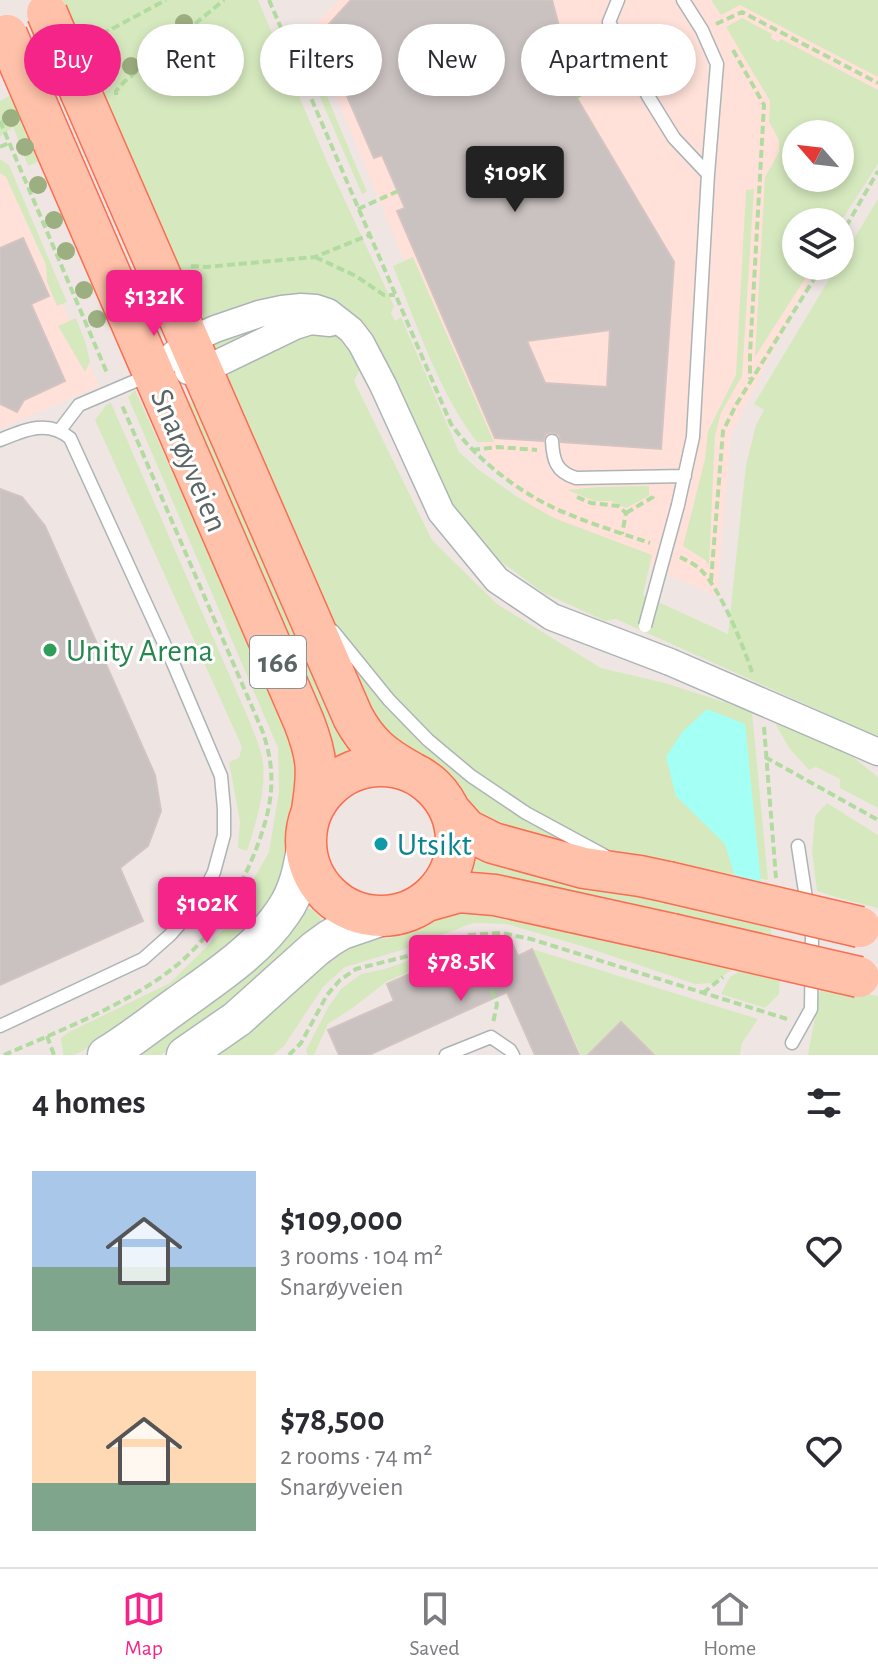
<!DOCTYPE html>
<html lang="en">
<head>
<meta charset="utf-8">
<style>
	:root { --surface:#fff; --page:#f7f7f7; --text:#2b2b33; --muted:#7c7c81; --line:#e1e1e2; --accent:#f52488 }
	body { margin:0; font-family:"Alegreya Sans",sans-serif; background:var(--page); color:var(--text); height:100vh; display:flex; flex-direction:column; font-size:30px; white-space:nowrap }
	* { box-sizing:border-box; margin:0 }
	p { font-size:26px; color:var(--muted) }
	.icon { flex:none; width:44px; height:44px; fill:none; stroke:currentColor; stroke-width:2; stroke-linecap:round; stroke-linejoin:round }
	.map { position:relative; height:1055px; overflow:hidden }
	.panel { display:flex; flex-direction:column; background:var(--surface); flex:1 }
	.panel>* { flex:none }
	.banner { position:absolute; left:24px; top:24px; width:830px; height:72px; display:flex; gap:16px }
	.needle { width:52px; rotate:298deg }
	.controls { position:absolute; left:782px; top:120px; display:grid; gap:16px }
	.controls a { display:grid; place-items:center; width:72px; height:72px; border-radius:50%; background:var(--surface); box-shadow:0 4px 12px #0003; font-size:40px }
	.price { position:absolute; translate:-50% -68px; padding:0 18px; border-radius:8px; background:var(--accent); color:#fff; font-size:26px; line-height:52px; filter:drop-shadow(0 2px 4px #0008) }
	.price::after { content:''; position:absolute; left:50%; top:48px; width:24px; height:18px; margin-left:-12px; background:inherit; clip-path:polygon(0 0,100% 0,50% 100%) }
	.price.current { background:#222; color:#fff }
	ul { padding:0; list-style:none }
	li { display:flex; align-items:center; gap:24px; height:200px; padding:0 32px }
	li span { display:grid; place-items:center; flex:none; width:224px; height:160px; border-radius:0px; color:#555 }
	li>.icon { margin-inline-start:auto }
	span .icon { width:96px; height:96px; fill:#fffc; stroke-width:1 }
	li b { font-size:34px }
	h2 { display:flex; justify-content:space-between; align-items:center; height:96px; padding:0 32px; font-size:34px }
	.tag { padding:0 28px; border-radius:36px; background:var(--surface); box-shadow:0 4px 12px #0003; font-size:28px; line-height:72px }
	.tag.current { background:var(--accent); color:#fff }
	.tabs { display:flex; justify-content:space-around; align-items:center; height:112px; border-top:2px solid var(--line); background:var(--surface); font-size:22px; color:var(--muted) }
	.tabs a { display:grid; justify-items:center; gap:4px }
	.tabs .current { color:var(--accent) }
	.map>svg:first-child { display:block }
	.commercial { fill:#ffe1d9; fill-rule:evenodd }
	.green { fill:#d6e9be; fill-rule:evenodd }
	.water { fill:#a4fff4 }
	.building { fill:#cac2c0; stroke:#d4c4c1; stroke-width:2; fill-rule:evenodd }
	.lines { fill:none; stroke-linecap:round; stroke-linejoin:round }
	.lane-casing { stroke:#adb4b5; stroke-width:15 }
	.street-casing { stroke:#adb4b5; stroke-width:29 }
	.secondary-casing { stroke:#aeb7b8; stroke-width:39 }
	.primary-casing { stroke:#fb6d51; stroke-width:43 }
	.path { stroke:#b2dba0; stroke-width:4; stroke-dasharray:8 4; stroke-linecap:butt }
	.lane { stroke:#fff; stroke-width:12 }
	.street { stroke:#fff; stroke-width:26 }
	.secondary { stroke:#fff; stroke-width:36 }
	.primary { stroke:#ffc1a9; stroke-width:40 }
	.lane-bridge-casing { stroke:#adb4b5; stroke-width:15; stroke-linecap:butt }
	.street-bridge-casing { stroke:#adb4b5; stroke-width:29; stroke-linecap:butt }
	.primary-bridge-casing { stroke:#fb6d51; stroke-width:43; stroke-linecap:butt }
	.lane-bridge { stroke:#fff; stroke-width:12 }
	.street-bridge { stroke:#fff; stroke-width:26 }
	.primary-bridge { stroke:#ffc1a9; stroke-width:40 }
	.tree { fill:#9caf80 }
	.leisure-dot { fill:#2e9e5b; stroke:#fff; stroke-width:3 }
	.culture-dot { fill:#0f9aa8; stroke:#fff; stroke-width:3 }
	.labels { text-anchor:middle; stroke-width:6; stroke-linejoin:round; paint-order:stroke }
	.shield { fill:#fff; stroke:#8d9393; stroke-width:2 }
	.shield-label { font-size:30px; font-weight:bold; fill:#5c6565 }
	.street-label { font-size:32px; fill:#5c6565; stroke:#fff }
	.leisure-label { font-size:32px; fill:#27864d; stroke:#fff; text-anchor:start }
	.culture-label { font-size:32px; fill:#0d838f; stroke:#fff; text-anchor:start }
</style>
</head>
<body>
<div class="map">
<svg width="878" height="1055" viewBox="0 0 878 1055">
	<rect width="100%" height="100%" fill="#efe6e4"/>
	<path class="commercial" d="M339 0H878V143L796 222V266H816L731 433 717 596 538 516 487 459 309 31ZM796 134H840V178H796Z
		M0 164 99 386 0 429Z"/>
	<path class="green" d="M63 0H258L328 164 394 306 391 313 395 321 401 317 459 452 479 470 519 498 554 518 652 555 643 595 728 634 746 465 756 425 764 410 754 404 837 266H840V262L878 199V737L616 619 605 621 542 592 495 557 446 500 374 344 354 381 432 540 497 604 601 668 665 683 752 711 768 880 534 843 469 810 448 780 430 763 392 747 373 731 219 378Z
		M711 0H878V77L740 5 721 15Z
		M742 18 772 34 771 38 778 42 781 39 878 90V164L840 223 796 222V266H813L755 357 765 177 779 152V140L769 122 770 101 726 27ZM840 134V178H796V134Z
		M303 39 367 192 362 194 296 42Z
		M17 92 32 125 38 162 28 166 13 127 0 137V101Z
		M0 159 9 165 67 302 57 306 47 282 46 265 6 177 0 173Z
		M754 189 742 376 721 413 715 436 709 565 705 560 683 546 705 459 708 431 736 375 746 190Z
		M413 257 494 442H477C438 391 417 325 393 266Z
		M76 318 86 344 90 362 85 372 58 326Z
		M135 390 201 536 250 635 299 752V786L286 833 288 846 277 893 242 934 129 1025 75 1055H63L61 1038 69 1032 170 983 226 927 269 852 279 791 278 748 128 397Z
		M194 401 350 747 349 753 337 757 331 754 184 409 189 402Z
		M111 403 249 720C254 733 261 748 263 763 266 792 256 823 247 851L238 848 240 822 229 762 239 758 242 747 95 420 107 404Z
		M649 486V496L626 508 611 501H595L567 490 598 487Z
		M775 723 848 753 878 777V808L840 788V779L816 767 809 770 789 748Z
		M827 803 878 835V908L842 899 817 891 812 852 815 816Z
		M473 855H486L771 925 772 943 670 920 471 870Z
		M309 908C315 911 320 914 321 921L226 1009 161 1055H128L193 1010Z
		M497 909 739 964 714 983 695 984 585 947 506 924 473 923 402 950 345 967 323 987 284 1046 273 1055H211L310 970 344 950 370 940 391 938 413 931 450 910Z
		M456 944 459 950 386 982 354 1007 328 1024 314 1055H308L306 1050 329 1006 341 989 361 974 385 969Z
		M532 949 758 1019 742 1043 740 1055H581Z
		M747 967 780 975 779 994 765 1008 721 994 730 977Z
		M821 984 878 996V1055H808Z"/>
	<path class="water" d="M707 709 745 724 761 884 735 877 725 844 676 796 666 757 682 732Z"/>
	<path class="building" d="M351 0H552L572 75 565 78 674 262 661 449 561 442 559 435 552 432 546 434 543 441 495 438 397 211 405 208 382 155 374 158 320 34ZM610 330 607 387 545 383 527 341Z
		M23 238 49 296 31 304 65 381 24 400 17 412 0 404V248Z
		M0 489 22 497 45 526 155 775 161 811 148 846 120 868 143 921 0 985Z
		M513 945 518 956 532 949 579 1055H535L507 992 369 1055H339L328 1030 394 1001 387 984 465 949 471 964Z
		M621 1022 654 1055H588Z"/>
	<g class="lines">
		<g class="lane-casing">
			<path id="lane" d="M618 0 609 22 648 96 674 138 708 174
				M60 430 79 405 147 376
				M0 440C24 430 48 419 70 438L173 663 221 776 224 809V835L214 872 199 902 170 935 143 959 0 1026
				M552 441C553 460 556 472 576 478L685 476
				M678 505 693 437 708 174 717 64 702 30 683 0
				M333 631 389 700 428 740 471 776 526 813 609 858
				M792 1043 811 1009 812 937 798 846
				M446 1055 491 1037 510 1050 513 1055"/>
		</g>
		<g class="street-casing">
			<path id="street" d="M188 371H202L295 326 311 321 330 323
				M153 373 189 341 215 329 259 314 282 309 301 307 316 308 328 312 351 330 361 343 383 385 441 512 497 580 552 617 670 662
				M839 735 878 752"/>
		</g>
		<g class="secondary-casing">
			<path id="secondary" d="M106 1055C130 1041 153 1022 177 1005 214 978 257 951 283 912 298 891 302 867 306 842
				M185 1055 237 1019 315 949 330 938 342 931 383 917"/>
		</g>
		<g class="primary-casing">
			<path id="primary" d="M81 93 353 717C368 745 384 757 411 772
				M41 114 304 722C318 758 318 772 312 810
				M306 841a75 75 0 1 1 150 0a75 75 0 1 1-150 0Z
				M451 812 467 830 493 843 584 868 640 876 668 882
				M427 901 459 892 495 895 672 934"/>
		</g>
		<path class="path" d="M269 0 451 424C478 462 525 497 568 514 595 525 623 534 650 543
			M716 24 742 12 878 83
			M91 40 166 0
			M733 50 764 105 750 354V379
			M649 59 687 38
			M116 95V91L124 82 224 0
			M576 97 620 74
			M0 121 107 373
			M0 147 9 143
			M358 209 398 191
			M840 237 878 171
			M315 257 356 276 384 295H395
			M191 266 206 267 315 257 369 235
			M472 450 498 447 537 450
			M577 497 591 503 618 506 626 513 622 534
			M626 513 653 497V495
			M680 557C687 561 695 564 701 570 722 592 742 643 752 672
			M711 581 723 431 736 405 822 266
			M764 727 776 878
			M765 757 878 820
			M469 935 497 1004 493 1023
			M703 993 723 977
			M47 1036 54 1055
			M4 1055C59 1031 131 1003 177 965 214 934 242 888 258 844 273 803 277 772 262 730L121 403
			M289 1055 301 1043 327 995 340 980 356 969 404 957 469 935 502 933 531 939 787 1019"/>
		<use href="#lane" class="lane"/>
		<use href="#street" class="street"/>
		<use href="#secondary" class="secondary"/>
		<use href="#primary" class="primary"/>
		<g class="lane-bridge-casing">
			<path id="lane-bridge" d="M645 626 678 505"/>
		</g>
		<g class="street-bridge-casing">
			<path id="street-bridge" d="M670 662 839 735"/>
		</g>
		<g class="primary-bridge-casing">
			<path id="primary-bridge" d="M47 13 81 93
				M7 35 41 114
				M668 882 860 927
				M672 934 859 977"/>
		</g>
		<use href="#lane-bridge" class="lane-bridge"/>
		<use href="#street-bridge" class="street-bridge"/>
		<use href="#primary-bridge" class="primary-bridge"/>
	</g>
	<g class="tree">
		<circle cx="184" cy="23" r="9"/>
		<circle cx="166" cy="39" r="9"/>
		<circle cx="148" cy="51" r="9"/>
		<circle cx="131" cy="66" r="9"/>
		<circle cx="11" cy="118" r="9"/>
		<circle cx="25" cy="147" r="9"/>
		<circle cx="38" cy="185" r="9"/>
		<circle cx="54" cy="220" r="9"/>
		<circle cx="66" cy="251" r="9"/>
		<circle cx="84" cy="290" r="9"/>
		<circle cx="97" cy="319" r="9"/>
	</g>
	<circle class="leisure-dot" cx="50" cy="650" r="8"/>
	<circle class="culture-dot" cx="381" cy="844" r="8"/>
	<g class="labels">
		<rect class="shield" x="250" y="636" width="56" height="52" rx="6"/>
		<g class="shield-label">
			<text x="278" y="672">166</text>
		</g>
		<g class="street-label">
			<text transform="translate(190 460) rotate(67)" y="11">Snarøyveien</text>
		</g>
		<g class="leisure-label">
			<text x="66" y="661">Unity Arena</text>
		</g>
		<g class="culture-label">
			<text x="397" y="855">Utsikt</text>
		</g>
	</g>
</svg>
<div class="controls">
<a><svg class="needle" viewBox="-14 -14 28 28"><path d="M0-13l5 13h-10z" fill="#e53935"/><path d="M0 13l5-13h-10z" fill="#7c7c81"/></svg></a>
<a><svg class="icon" aria-label="layers" viewBox="0 0 24 24"><path d="M12 4l9 5-9 5-9-5zM3 14l9 5 9-5"/></svg></a>
</div>
<b class="price current" style="left:515px;top:214px">$109K</b>
<b class="price" style="left:154px;top:338px">$132K</b>
<b class="price" style="left:207px;top:945px">$102K</b>
<b class="price" style="left:461px;top:1003px">$78.5K</b>
<div class="banner">
<a class="tag current">Buy</a>
<a class="tag">Rent</a>
<a class="tag">Filters</a>
<a class="tag">New</a>
<a class="tag">Apartment</a>
</div>
</div>
<section class="panel">
<h2>4 homes<svg class="icon" aria-label="filters" viewBox="0 0 24 24"><path d="M4 7h16M4 17h16"/><circle cx="9" cy="7" r="2"/><circle cx="15" cy="17" r="2"/></svg></h2>
<ul>
<li><span style="background:linear-gradient(#a9c7e8 60%,#7fa58c 0)"><svg class="icon" aria-label="home" viewBox="0 0 24 24"><path d="M3 11l9-7 9 7M6 9v11h12V9"/></svg></span><div><b>$109,000</b><p>3 rooms · 104 m²</p><p>Snarøyveien</p></div><svg class="icon" aria-label="heart" viewBox="0 0 24 24"><path d="M12 20l-8-8c-3-5 5-10 8-4 3-6 11-1 8 4z"/></svg></li>
<li><span style="background:linear-gradient(#ffd9b3 70%,#7fa58c 0)"><svg class="icon" aria-label="home" viewBox="0 0 24 24"><path d="M3 11l9-7 9 7M6 9v11h12V9"/></svg></span><div><b>$78,500</b><p>2 rooms · 74 m²</p><p>Snarøyveien</p></div><svg class="icon" aria-label="heart" viewBox="0 0 24 24"><path d="M12 20l-8-8c-3-5 5-10 8-4 3-6 11-1 8 4z"/></svg></li>
</ul>
</section>
<nav class="tabs">
<a class="current"><svg class="icon" aria-label="map" viewBox="0 0 24 24"><path d="M3 6l6-2 6 2 6-2v14l-6 2-6-2-6 2zM9 4v14M15 6v14"/></svg>Map</a>
<a><svg class="icon" aria-label="saved" viewBox="0 0 24 24"><path d="M7 4h10v16l-5-4-5 4z"/></svg>Saved</a>
<a><svg class="icon" aria-label="home" viewBox="0 0 24 24"><path d="M3 11l9-7 9 7M6 9v11h12V9"/></svg>Home</a>
</nav>
</body>
</html>
